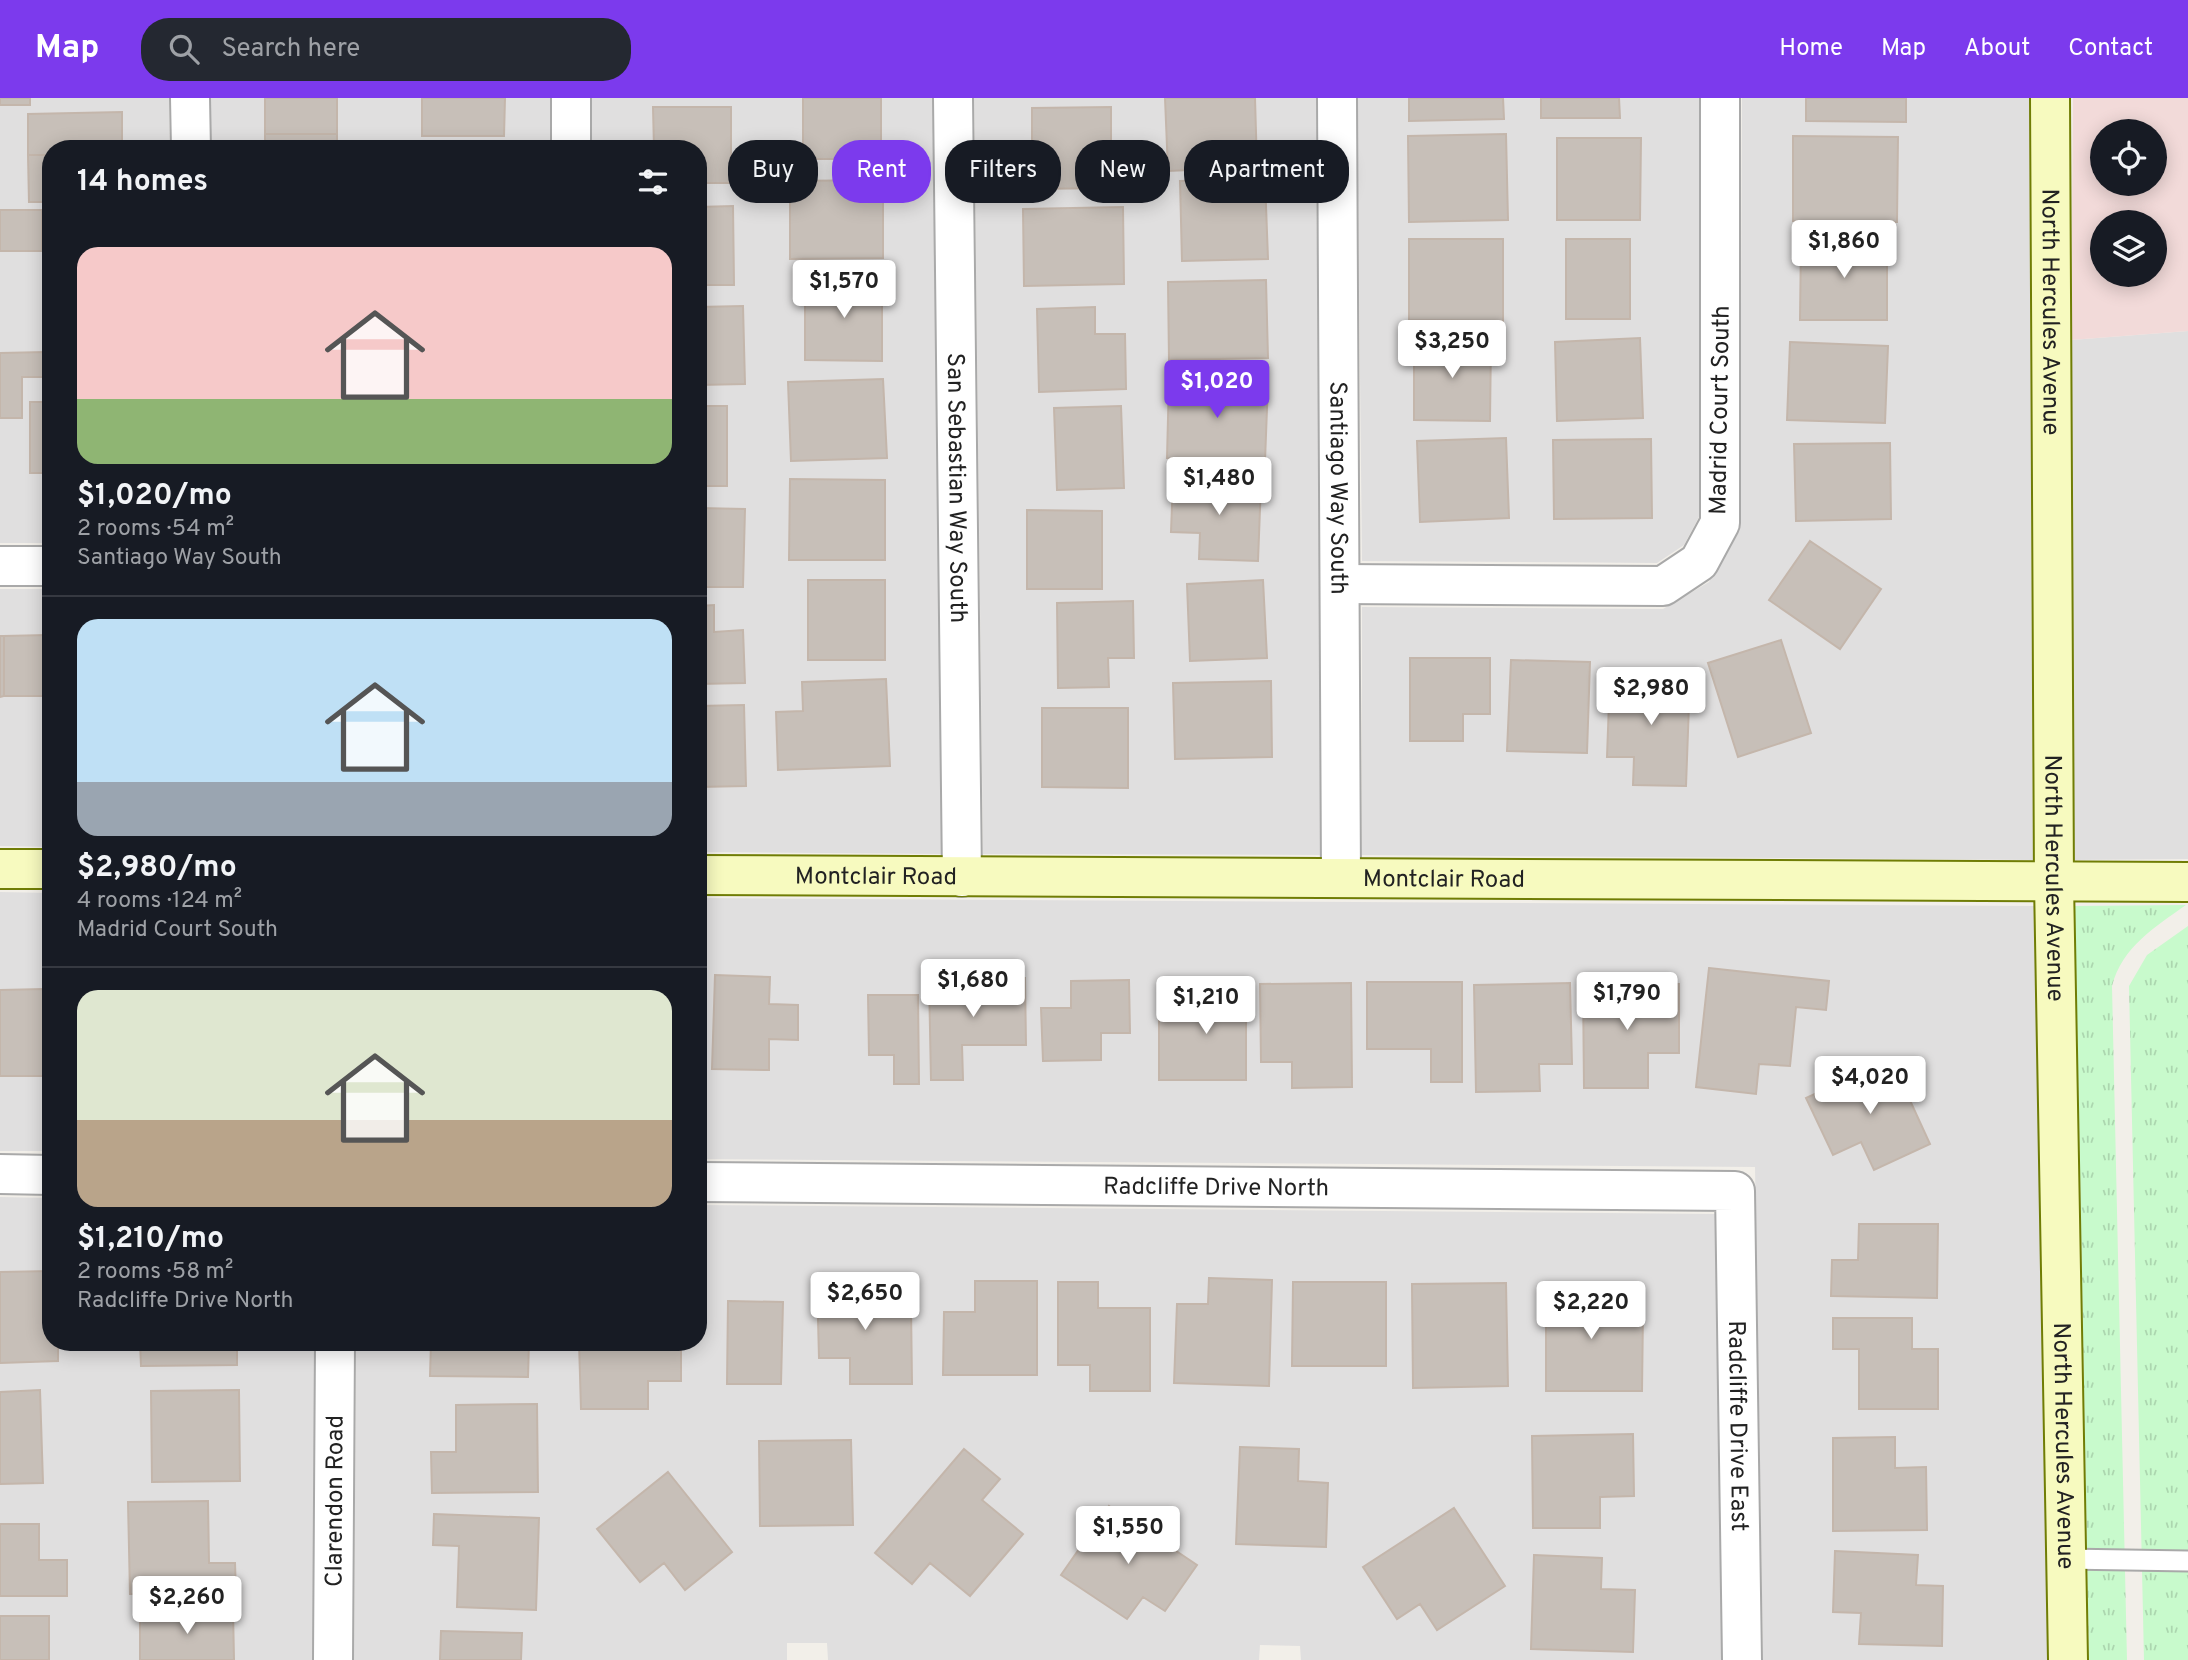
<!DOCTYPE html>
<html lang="en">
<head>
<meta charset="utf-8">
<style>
	:root { --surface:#171b24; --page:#242831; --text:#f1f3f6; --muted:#9ea1a6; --line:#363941; --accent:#7c3aed }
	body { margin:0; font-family:Overpass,sans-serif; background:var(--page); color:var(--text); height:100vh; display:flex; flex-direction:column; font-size:26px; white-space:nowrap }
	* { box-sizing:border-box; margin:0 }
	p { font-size:23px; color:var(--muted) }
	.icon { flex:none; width:38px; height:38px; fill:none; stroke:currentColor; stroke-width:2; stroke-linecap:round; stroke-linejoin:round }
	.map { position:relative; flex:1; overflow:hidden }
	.panel { position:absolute; left:42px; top:42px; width:665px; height:1211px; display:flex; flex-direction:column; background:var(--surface); border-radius:28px; box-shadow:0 4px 18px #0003 }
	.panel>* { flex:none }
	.banner { position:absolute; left:728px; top:42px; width:665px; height:63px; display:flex; gap:14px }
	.fabs { position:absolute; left:2090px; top:21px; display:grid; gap:14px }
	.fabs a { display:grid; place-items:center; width:77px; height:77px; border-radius:50%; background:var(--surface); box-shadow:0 4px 18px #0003; font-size:35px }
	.price { position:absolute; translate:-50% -60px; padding:0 16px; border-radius:7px; background:#fff; color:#222; font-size:23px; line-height:46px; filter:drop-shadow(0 2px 4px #0008) }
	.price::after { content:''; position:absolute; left:50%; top:42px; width:21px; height:16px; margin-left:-10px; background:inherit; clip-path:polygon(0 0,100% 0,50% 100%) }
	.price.active { background:var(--accent); color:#fff }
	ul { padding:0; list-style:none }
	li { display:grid; align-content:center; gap:14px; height:371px; padding:0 35px }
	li+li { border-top:2px solid var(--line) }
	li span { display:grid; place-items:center; height:217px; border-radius:21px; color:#555 }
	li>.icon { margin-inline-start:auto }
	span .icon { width:126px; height:126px; fill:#fffc; stroke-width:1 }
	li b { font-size:30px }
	h2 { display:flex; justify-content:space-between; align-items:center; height:84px; padding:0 35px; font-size:30px }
	.chip { padding:0 24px; border-radius:28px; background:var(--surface); box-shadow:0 4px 18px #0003; font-size:24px; line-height:63px }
	.chip.active { background:var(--accent); color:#fff }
	header { display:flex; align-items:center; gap:42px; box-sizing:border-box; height:98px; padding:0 35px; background:var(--accent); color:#fff }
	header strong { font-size:33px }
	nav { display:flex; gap:38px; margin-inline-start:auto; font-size:24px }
	.search { width:490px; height:63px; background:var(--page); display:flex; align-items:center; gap:18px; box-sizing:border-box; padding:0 24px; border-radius:28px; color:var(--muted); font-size:26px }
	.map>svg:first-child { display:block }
	.residential { fill:#e0dfdf }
	.commercial { fill:#f2dad9; fill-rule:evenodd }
	.park { fill:url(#park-tufts) }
	.building { fill:#c7bfb8; stroke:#c4b6ab; stroke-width:2 }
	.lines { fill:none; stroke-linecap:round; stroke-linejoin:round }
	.lane-casing { stroke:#a9a9a9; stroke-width:23 }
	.street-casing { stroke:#a9a9a9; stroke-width:42 }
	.secondary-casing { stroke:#707d05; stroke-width:42 }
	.lane { stroke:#fff; stroke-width:19 }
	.street { stroke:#fff; stroke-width:38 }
	.secondary { stroke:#f7fabf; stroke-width:38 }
	.labels { text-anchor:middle; stroke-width:5; stroke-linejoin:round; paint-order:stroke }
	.street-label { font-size:24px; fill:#222; stroke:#fff }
</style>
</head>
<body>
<header>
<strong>Map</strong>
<div class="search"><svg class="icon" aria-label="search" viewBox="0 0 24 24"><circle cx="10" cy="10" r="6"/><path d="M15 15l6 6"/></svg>Search here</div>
<nav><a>Home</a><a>Map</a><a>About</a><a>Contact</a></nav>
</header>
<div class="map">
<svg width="2188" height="1562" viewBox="0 0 2188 1562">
	<defs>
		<pattern id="park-tufts" width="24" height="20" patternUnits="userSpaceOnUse" patternTransform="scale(1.75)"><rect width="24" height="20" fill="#c8facc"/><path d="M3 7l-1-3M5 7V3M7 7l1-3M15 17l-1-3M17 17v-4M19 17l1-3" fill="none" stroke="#acd6af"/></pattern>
	</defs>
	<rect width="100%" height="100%" fill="#f2efe9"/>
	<path class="residential" d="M0 0H169L170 51H51V445H0Z
		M210 0H551V51H211Z
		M592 0H933L942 756 698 754V51H592Z
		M974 0H1316L1321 757 983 756Z
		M1357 0H1700L1699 419 1684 447 1657 465 1362 463Z
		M1742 0H2029L2033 762 1362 757V509L1663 511 1709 484 1737 437 1740 425Z
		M2188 233V761L2074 762 2071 242Z
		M0 491H51V749L0 748Z
		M0 794 51 795V1053H0Z
		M698 800 2034 808 2048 1562H1763L1755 1069 698 1061Z
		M0 1099 51 1100V1244H315L313 1562H0Z
		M698 1107 1715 1116 1722 1562H1301L1300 1548 1260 1547 1259 1562H828L827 1545H787V1562H354L356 1244H698Z"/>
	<path class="commercial" d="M2073 0H2188V233L2071 242ZM2102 33H2154V86H2102ZM2102 124H2154V177H2102Z"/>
	<path class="park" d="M2186 807C2155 829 2122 849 2112 888L2127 1562H2089L2075 808Z
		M2188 828V1562H2144L2129 888 2147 857Z"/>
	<path class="building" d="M0 0H30V7H0Z
		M265 0H337V36H265Z
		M422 0H505L504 38H422Z
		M803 0H881V61H803Z
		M1165 0H1255L1257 69 1168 73Z
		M1409 0H1503L1504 21 1409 23Z
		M1541 0H1619L1620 20H1541Z
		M1806 0H1906V24L1806 23Z
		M653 9H731V85H698V51H654Z
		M1111 9V90L1032 91V10Z
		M122 14V51H51V57H28V16Z
		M265 36H337V51H265Z
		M1506 36 1508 122 1409 124 1408 38Z
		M1793 38 1898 39 1897 124 1793 123Z
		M1557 40H1641L1640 122H1557Z
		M28 57H51V104H29Z
		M1265 81 1268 161 1182 163 1180 83Z
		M883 82V160L790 161V83Z
		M733 108 734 187H698V109Z
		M1123 109 1124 186 1024 188 1023 111Z
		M0 112H42V153H0Z
		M1409 141H1503V223L1409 222Z
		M1566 141H1630V221H1566Z
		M1801 142 1887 143V222H1800Z
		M43 156H51V203H43Z
		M805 182H882V263L805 262Z
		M1266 182 1268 260 1169 262 1168 184Z
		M43 203H51V248H43Z
		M743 208 745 286 698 287V209Z
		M1095 209V236H1125L1126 291 1039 294 1037 211Z
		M1640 240 1643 320 1557 323 1555 244Z
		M1414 242H1491L1490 323 1414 322Z
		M1790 244 1888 248 1885 325 1787 322Z
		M45 254V279H22V320H0V255Z
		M883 281 887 360 791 363 788 284Z
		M1169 281 1268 284 1265 363 1167 360Z
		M30 304H51V375H30Z
		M698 308H727V388H698Z
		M1121 308 1124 390 1057 392 1054 310Z
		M1506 340 1509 420 1420 424 1417 343Z
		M1651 341 1652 420 1554 421 1553 342Z
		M1890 345 1891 421 1796 423 1794 346Z
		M790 381 885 382V462H789Z
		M1173 382 1261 385 1258 463 1199 461 1200 435 1171 434Z
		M698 410 745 411 743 489H698Z
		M1027 412 1102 413V491H1027Z
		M1810 443 1881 491 1840 551 1769 502Z
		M808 482H885V562H808Z
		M1263 482 1267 560 1190 563 1187 486Z
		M1133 503 1134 560H1108L1109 589 1058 590 1057 505Z
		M714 507V534L743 532 745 585 698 586V508Z
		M47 537V598H4V538Z
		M0 538H4V598L0 599Z
		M1781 542 1811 635 1738 659 1708 565Z
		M1410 560H1490V616H1463V643H1410Z
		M1511 562 1590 564 1587 655 1507 653Z
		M1610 577 1690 579 1686 688 1633 687 1634 659H1607Z
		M886 581 890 668 778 672 776 614 803 613 802 584Z
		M1271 583 1272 659 1175 661 1173 585Z
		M744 607 746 688 698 689V608Z
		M1042 610H1128V690L1042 689Z
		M1709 870 1829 883 1826 912 1796 909 1790 968 1759 966 1756 996 1696 989Z
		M715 877 770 879 769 906 798 907V942L769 941V972L712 971Z
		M1025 880 1026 947H962L963 982H931L929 881Z
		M1129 882 1130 935H1101V962L1043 963 1041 910H1071V883Z
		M1367 884H1462V984H1431V951H1367Z
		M1351 885 1352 989 1292 990V964H1261L1260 886Z
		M1570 885 1572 966H1539L1540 993 1476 994 1474 887Z
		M1188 886H1246V982H1159V918H1188Z
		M1679 886V955H1648V990H1584L1583 887Z
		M43 891 44 978H0V892Z
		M868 897H918L919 986H894V957H869Z
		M1891 961 1930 1046 1874 1072 1861 1044 1833 1057 1806 1000Z
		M1859 1126H1938L1937 1200 1831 1198 1832 1162H1858Z
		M51 1173V1244H58V1263L0 1265V1174Z
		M1209 1180 1272 1182 1269 1288 1174 1285 1177 1206H1208Z
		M880 1181V1207H911L912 1286H850V1260H819L817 1182Z
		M975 1183H1037V1277H943L944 1214H975Z
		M1058 1184H1098V1210H1150V1293H1090V1267H1058Z
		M1293 1184H1386V1268H1292Z
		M1506 1185 1508 1288 1413 1290 1412 1186Z
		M1546 1185H1611V1212L1643 1213 1642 1293H1546Z
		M728 1203 783 1204 781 1286H727Z
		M1833 1220H1912V1251H1938V1311H1859V1251H1833Z
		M140 1244H237V1267L141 1268Z
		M431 1244H529L528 1279 430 1278Z
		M579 1244H681V1283H648V1311H581Z
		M40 1292 43 1385 0 1386V1294Z
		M239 1292 240 1383 152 1384 151 1293Z
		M537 1306 538 1394 432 1395 431 1354H456V1307Z
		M1633 1336 1634 1398 1600 1399V1430H1533L1532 1338Z
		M1895 1339V1370L1926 1369 1927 1432 1833 1433V1340Z
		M851 1342 853 1427 760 1428 759 1343Z
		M1240 1349 1299 1351 1298 1383 1328 1385 1326 1449 1236 1446Z
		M964 1351 1000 1381 982 1402 1023 1436 970 1498 930 1465 912 1486 875 1455Z
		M668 1374 732 1454 685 1492 664 1465 640 1484 597 1431Z
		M208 1403 209 1465H235L236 1495 130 1496 128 1404Z
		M1109 1408 1197 1467 1165 1513 1143 1499 1127 1521 1061 1477Z
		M1454 1410 1505 1488 1437 1532 1420 1506 1397 1521 1363 1469Z
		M434 1416 539 1420 536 1512 457 1509 459 1448 433 1447Z
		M0 1426H39V1462H67V1498H0Z
		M1835 1453 1918 1457 1916 1487 1943 1488 1942 1548 1859 1546 1861 1515 1833 1514Z
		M1534 1457 1602 1460 1601 1491 1635 1492 1633 1554 1531 1551Z
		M233 1512 234 1562H140V1514Z
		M0 1518H49V1562H0Z
		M441 1533 522 1535 521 1562H440Z"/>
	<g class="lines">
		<g class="lane-casing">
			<path id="lane" d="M2066 1461 2188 1463"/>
		</g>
		<g class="street-casing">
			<g id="street">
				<path d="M190 0 191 51"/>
				<path d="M571 0V51"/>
				<path id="s1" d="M953 0 962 779"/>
				<path id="s2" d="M1337 0 1341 780"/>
				<path d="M0 468H51"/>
				<path d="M1341 486 1663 488 1699 464 1720 425V0"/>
				<path d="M0 1076 51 1077"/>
				<path id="s3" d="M698 1084 1735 1093 1742 1562"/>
				<path id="s4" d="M333 1562 335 1244"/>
			</g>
		</g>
		<g class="secondary-casing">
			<g id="secondary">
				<path id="s5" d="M2050 0 2054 785 2068 1562"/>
				<path d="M0 771H51"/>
				<path id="s6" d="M698 777 2188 784"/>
			</g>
		</g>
		<use href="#lane" class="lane"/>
		<use href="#street" class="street"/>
		<use href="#secondary" class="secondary"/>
	</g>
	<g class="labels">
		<g class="street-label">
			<text dy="8" stroke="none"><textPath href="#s5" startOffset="214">North Hercules Avenue</textPath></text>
			<text transform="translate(1719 312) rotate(-89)" y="8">Madrid Court South</text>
			<text dy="8" stroke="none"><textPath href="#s1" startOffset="390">San Sebastian Way South</textPath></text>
			<text dy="8" stroke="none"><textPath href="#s2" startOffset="390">Santiago Way South</textPath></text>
			<text dy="8" stroke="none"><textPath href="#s6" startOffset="178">Montclair Road</textPath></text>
			<text dy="8" stroke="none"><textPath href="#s6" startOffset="746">Montclair Road</textPath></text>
			<text dy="8" stroke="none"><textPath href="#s5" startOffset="780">North Hercules Avenue</textPath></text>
			<text dy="8" stroke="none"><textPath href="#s3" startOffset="518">Radcliffe Drive North</textPath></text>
			<text dy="8" stroke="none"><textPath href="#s3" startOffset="1272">Radcliffe Drive East</textPath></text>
			<text dy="8" stroke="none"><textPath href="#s5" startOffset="1348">North Hercules Avenue</textPath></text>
			<text dy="8" stroke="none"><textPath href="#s4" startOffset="159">Clarendon Road</textPath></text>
		</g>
	</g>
</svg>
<div class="fabs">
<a><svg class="icon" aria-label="locate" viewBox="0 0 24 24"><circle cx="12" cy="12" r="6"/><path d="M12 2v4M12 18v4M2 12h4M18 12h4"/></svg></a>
<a><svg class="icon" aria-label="layers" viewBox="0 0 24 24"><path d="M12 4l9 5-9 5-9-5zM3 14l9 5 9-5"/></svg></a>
</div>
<b class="price" style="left:1844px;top:182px">$1,860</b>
<b class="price" style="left:844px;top:222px">$1,570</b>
<b class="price" style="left:1452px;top:282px">$3,250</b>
<b class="price active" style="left:1217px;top:322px">$1,020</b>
<b class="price" style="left:1219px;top:419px">$1,480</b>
<b class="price" style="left:1651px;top:629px">$2,980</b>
<b class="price" style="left:973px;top:921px">$1,680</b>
<b class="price" style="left:1627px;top:934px">$1,790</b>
<b class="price" style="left:1206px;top:938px">$1,210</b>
<b class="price" style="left:1870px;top:1018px">$4,020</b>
<b class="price" style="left:865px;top:1234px">$2,650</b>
<b class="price" style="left:1591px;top:1243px">$2,220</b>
<b class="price" style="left:1128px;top:1468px">$1,550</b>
<b class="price" style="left:187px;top:1538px">$2,260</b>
<div class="banner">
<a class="chip">Buy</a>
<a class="chip active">Rent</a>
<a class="chip">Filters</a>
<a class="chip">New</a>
<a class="chip">Apartment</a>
</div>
<section class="panel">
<h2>14 homes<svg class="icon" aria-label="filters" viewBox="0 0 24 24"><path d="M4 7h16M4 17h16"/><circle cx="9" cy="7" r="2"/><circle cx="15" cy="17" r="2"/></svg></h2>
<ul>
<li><span style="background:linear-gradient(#f6c9c9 70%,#8fb573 0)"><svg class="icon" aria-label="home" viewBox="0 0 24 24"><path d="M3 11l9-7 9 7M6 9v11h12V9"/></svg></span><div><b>$1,020/mo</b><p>2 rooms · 54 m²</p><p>Santiago Way South</p></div></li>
<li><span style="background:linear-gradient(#bfe0f5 75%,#9aa5b1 0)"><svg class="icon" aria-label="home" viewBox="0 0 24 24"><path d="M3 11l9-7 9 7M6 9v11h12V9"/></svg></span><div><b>$2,980/mo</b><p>4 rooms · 124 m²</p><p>Madrid Court South</p></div></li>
<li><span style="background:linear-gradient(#dfe7d0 60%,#b9a48a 0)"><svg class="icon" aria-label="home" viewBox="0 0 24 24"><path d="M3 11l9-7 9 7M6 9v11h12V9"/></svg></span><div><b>$1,210/mo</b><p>2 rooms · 58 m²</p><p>Radcliffe Drive North</p></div></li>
</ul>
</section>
</div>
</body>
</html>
